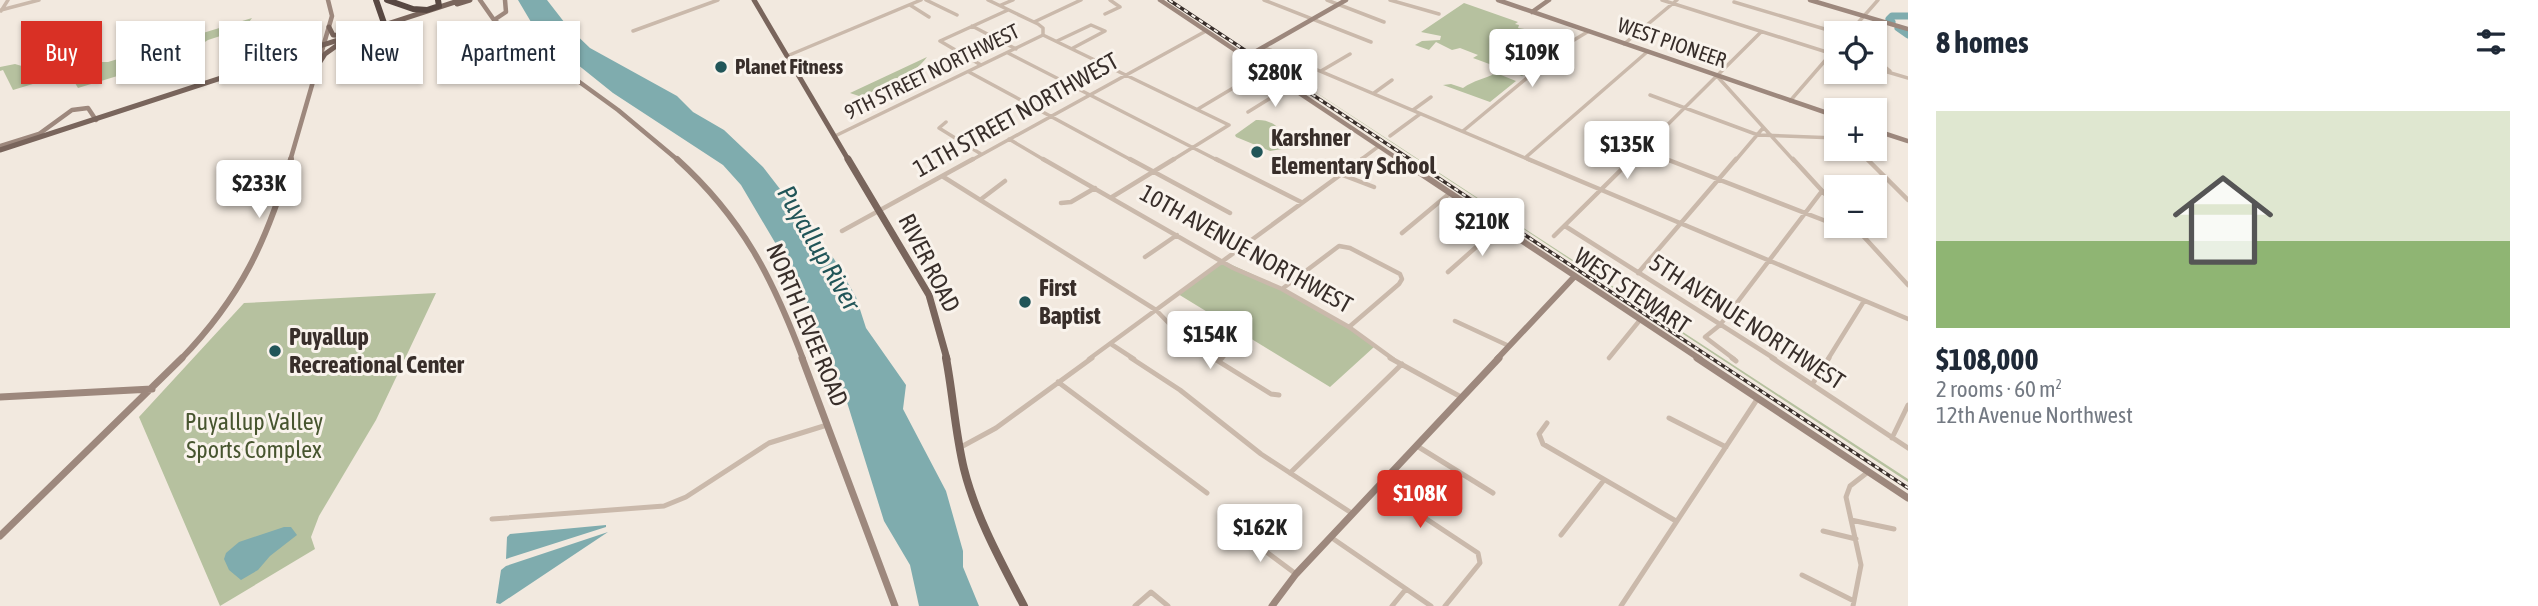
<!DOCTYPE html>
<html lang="en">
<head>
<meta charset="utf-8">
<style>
	:root { --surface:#fff; --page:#f2f2f3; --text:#1f2937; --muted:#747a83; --accent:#d93025 }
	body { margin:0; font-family:"Asap Condensed",sans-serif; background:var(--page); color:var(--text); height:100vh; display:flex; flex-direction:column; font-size:26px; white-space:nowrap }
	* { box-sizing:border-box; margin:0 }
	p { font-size:23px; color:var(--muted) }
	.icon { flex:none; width:38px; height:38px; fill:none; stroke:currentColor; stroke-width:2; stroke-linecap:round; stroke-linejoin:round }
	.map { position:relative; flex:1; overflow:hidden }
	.sheet { display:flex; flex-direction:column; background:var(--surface); width:630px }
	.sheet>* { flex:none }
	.top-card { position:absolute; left:21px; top:21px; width:665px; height:63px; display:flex; gap:14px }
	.fabs { position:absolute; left:1824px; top:21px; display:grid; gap:14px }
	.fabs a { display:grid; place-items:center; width:63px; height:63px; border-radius:0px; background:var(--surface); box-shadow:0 2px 5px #0004; font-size:35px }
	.price { position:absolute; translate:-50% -60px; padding:0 16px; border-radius:7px; background:#fff; color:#222; font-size:23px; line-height:46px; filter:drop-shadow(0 2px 4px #0008) }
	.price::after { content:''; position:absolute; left:50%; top:42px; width:21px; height:16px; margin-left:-10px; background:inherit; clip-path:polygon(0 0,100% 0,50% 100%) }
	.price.active { background:var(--accent); color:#fff }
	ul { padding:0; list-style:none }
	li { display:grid; align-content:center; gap:14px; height:371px; padding:0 28px }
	li span { display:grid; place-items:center; height:217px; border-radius:0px; color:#555 }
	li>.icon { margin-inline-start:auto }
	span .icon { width:126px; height:126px; fill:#fffc; stroke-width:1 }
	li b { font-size:30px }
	h2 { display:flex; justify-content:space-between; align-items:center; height:84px; padding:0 28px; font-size:30px }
	.pill { padding:0 24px; border-radius:0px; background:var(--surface); box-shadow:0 2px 5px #0004; font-size:24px; line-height:63px }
	.pill.active { background:var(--accent); color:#fff }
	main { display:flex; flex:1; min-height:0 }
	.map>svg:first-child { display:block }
	.green { fill:#b6c19f }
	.water { fill:#7facae }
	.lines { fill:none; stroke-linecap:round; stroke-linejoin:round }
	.river { stroke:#7facae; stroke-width:7 }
	.street-far2 { stroke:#cab9ab; stroke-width:3.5 }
	.street-far1 { stroke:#cab9ab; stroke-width:4.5 }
	.street { stroke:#cab9ab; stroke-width:5 }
	.secondary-far2 { stroke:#9d887d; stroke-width:4.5 }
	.secondary-far1 { stroke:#9d887d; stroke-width:6 }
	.secondary { stroke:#9d887d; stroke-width:7 }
	.primary-far2 { stroke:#79655c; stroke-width:5 }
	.primary-far1 { stroke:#79655c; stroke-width:7 }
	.primary { stroke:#79655c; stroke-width:8 }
	.highway { stroke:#584842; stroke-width:6 }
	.rail-casing { stroke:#382e2a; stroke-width:3.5 }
	.rail { stroke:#f9f3ec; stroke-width:2; stroke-dasharray:4.5; stroke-linecap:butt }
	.poi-dot { fill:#215558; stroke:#f9f3ec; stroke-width:2.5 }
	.labels { text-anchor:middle; stroke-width:6; stroke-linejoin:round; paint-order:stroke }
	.far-street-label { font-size:21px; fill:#382e2a; stroke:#f9f3ec }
	.far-poi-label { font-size:21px; font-weight:bold; fill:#382e2a; stroke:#f9f3ec; text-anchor:start }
	.street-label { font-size:24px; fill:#382e2a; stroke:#f9f3ec }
	.poi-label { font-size:24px; font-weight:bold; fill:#382e2a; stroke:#f9f3ec; text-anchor:start }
	.park-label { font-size:24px; fill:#47552f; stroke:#f9f3ec }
	.water-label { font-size:26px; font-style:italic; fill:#215558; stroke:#f9f3ec }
</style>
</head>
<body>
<main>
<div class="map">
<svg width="1908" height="606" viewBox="0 0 1908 606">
	<rect width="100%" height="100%" fill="#f2e9df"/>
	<path class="green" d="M1464 3 1518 22 1515 24 1519 25 1518 28 1536 31 1548 39 1546 46 1556 49 1522 76 1473 58 1478 55 1460 48 1452 50 1436 42 1429 50 1415 45 1422 41 1440 40 1441 36 1421 32Z
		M252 18 245 28 208 40 183 56 78 88 69 73 13 90 3 70 0 71V67L15 64 42 72 85 62H108Z
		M1259 55 1908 479V482Z
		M927 57C912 77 882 89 859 96L850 93Z
		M1496 73 1516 81 1490 102 1443 85 1451 84 1463 88C1474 80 1485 79 1496 73Z
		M1256 120C1272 119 1284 129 1285 144L1282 149 1270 151 1236 137 1235 135Z
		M1223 261C1276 284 1328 311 1374 347L1330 387 1178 294Z
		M436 293 376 420 319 516 311 537 315 549 220 606 139 417 244 303Z"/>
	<path class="water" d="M518 0H547L568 27 590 48 677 96 693 112 724 130 763 167 834 259 856 297 866 328 906 385 903 409 946 491 963 551V567L979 606H919L910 565 884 521 841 383 818 338 812 314 796 278 741 185 723 165 613 93 547 40 531 22Z
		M606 525V527L506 559 507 537 510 534Z
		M284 527H291L297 535 270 556 258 570 241 580 229 570 224 559 226 553 239 542Z
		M608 532 500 604 496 603 501 570 506 566Z"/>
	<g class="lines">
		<path class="river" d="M1892 22 1889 19 1892 16H1908
			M1898 28 1908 35"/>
		<path class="street-far2" d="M926 0 957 15
			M988 0 1038 24 1043 28V35L1229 125
			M1264 0 1371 42
			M1327 0 1384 22
			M1390 0 1439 14
			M1662 0 1836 55
			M1734 2 1838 33
			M910 5 929 17
			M1001 5 1013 0
			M1 10 39 0
			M1 11 8 0
			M1105 14 1120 7 1110 0
			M1034 22 1081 0
			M972 26 1016 49
			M633 31 718 0
			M1849 33 1878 0
			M1057 41 1091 25 1105 31 1073 48
			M1624 44 1677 0
			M1263 47 1532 161
			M1008 53 1219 161
			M787 56 921 0
			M1874 58 1890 71
			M981 65 940 41 1008 10
			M1874 68 1908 78
			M1321 71 1350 54
			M969 72 1133 161
			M1716 75 1794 161
			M1374 93 1392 80
			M1650 95 1758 135 1836 138
			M1790 101 1836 48
			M1198 109 1265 69
			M1413 110 1431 97
			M1248 112 1290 86
			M946 122 939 128 981 154
			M1463 131 1569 43 1589 31
			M835 136 1043 35
			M1390 136 1420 114
			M1009 139 1046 161
			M1615 139 1670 161
			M1857 149 1869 161
			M1525 158 1647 52
			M970 161 1206 31
			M1171 161 1229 125
			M1359 161 1379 146
			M1631 161 1761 32
			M1735 161 1763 128"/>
		<path class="street-far1" d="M1043 159 1233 268 1282 289 1349 327 1393 359
			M1130 159 1230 213
			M1216 159 1301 202
			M1528 159 1908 319
			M1666 159 1836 225
			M1793 159 1836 206
			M1867 159 1908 200
			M1310 161 1337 175
			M1340 174 1374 187
			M942 176 1156 310 1186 341 1215 359
			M1112 197 1174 159
			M980 200 1005 181
			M1061 203 1071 202 1095 188
			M1565 226 1775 359
			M1838 226 1860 234
			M1854 226 1908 285
			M842 231 973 159
			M1402 233 1450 193
			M1554 236 1632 159
			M1145 257 1177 235
			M1448 272 1500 226
			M1638 273 1736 159
			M1282 289 1339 246 1350 248 1400 274 1402 279 1399 284 1349 327
			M1455 321 1509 346
			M1111 344 1134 359
			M1609 358 1640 320
			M1089 359 1362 159
			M1220 359 1241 342
			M1734 359 1705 337 1720 325 1822 191
			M1828 359 1864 301"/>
		<path class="street" d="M1131 358 1180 390 1261 454 1353 514
			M1213 358 1271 394 1279 395
			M1390 358 1461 397
			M1732 358 1736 361
			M1772 358 1908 448
			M1218 361 1222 358
			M1058 382 1207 493
			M1813 383 1829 358
			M1669 418 1726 447
			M1547 423 1539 434 1543 444 1676 521
			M1892 438 1908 405
			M1417 446 1493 493
			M961 447 996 428 1092 358
			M1290 473 1402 364
			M1378 487 1478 553 1480 563 1445 606
			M492 519 664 506 686 497 769 443 827 425
			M1851 520 1894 529
			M1823 531 1856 539
			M1240 532 1296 574
			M1561 535 1604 480
			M1332 538 1431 606
			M1802 575 1854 601
			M1135 606 1151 592 1168 606
			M1392 606 1406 589
			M1621 606 1758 398
			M1853 606 1861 565 1846 497 1850 486 1868 472"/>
		<path class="secondary-far2" d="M480 0 494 20 618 110 679 161
			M1160 0 1401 161
			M1498 0 1836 116
			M1810 0 1908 29
			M1532 12 1549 0
			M494 20 506 12 505 0
			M1246 57 1346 0
			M1874 130 1908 141
			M0 146 39 134 72 110 88 108 96 120
			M290 161 332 16 328 0"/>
		<path class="secondary-far1" d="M677 159C743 219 772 277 803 359
			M1399 159 1700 359
			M181 359C241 297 267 241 291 159
			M1497 359 1575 276"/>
		<path class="secondary" d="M802 358 895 606
			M1697 358 1908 498
			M0 397 152 389
			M0 536 182 358
			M1272 606 1296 574 1499 358"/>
		<path class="primary-far2" d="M754 0 849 161
			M457 4 470 0
			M329 27 333 35 347 36
			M300 56 314 59V74
			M316 68 325 54 339 44
			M0 150 461 0"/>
		<path class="primary-far1" d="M848 159 929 295 947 359"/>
		<path class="primary" d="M946 358C953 394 955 432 964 469 976 517 1001 562 1024 606"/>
		<path class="highway" d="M376 0 385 26
			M387 0 413 9 427 10 439 6 438 0"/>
		<g class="rail-casing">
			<path id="rail" d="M1169 0 1908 488"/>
		</g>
		<use href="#rail" class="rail"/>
	</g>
	<g class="poi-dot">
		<circle cx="721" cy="67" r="7"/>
		<circle cx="1257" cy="152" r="7"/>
		<circle cx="1025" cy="302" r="7"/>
		<circle cx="275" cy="351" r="7"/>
	</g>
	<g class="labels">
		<g class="far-street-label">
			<text transform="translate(1672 43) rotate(19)" y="7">WEST PIONEER</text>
			<text transform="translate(932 72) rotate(-26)" y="7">9TH STREET NORTHWEST</text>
		</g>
		<g class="far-poi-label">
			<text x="735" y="74">Planet Fitness</text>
		</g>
		<g class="street-label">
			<text transform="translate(1016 115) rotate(-29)" y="8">11TH STREET NORTHWEST</text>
			<text transform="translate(1246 249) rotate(29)" y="8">10TH AVENUE NORTHWEST</text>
			<text transform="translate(929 263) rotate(63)" y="8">RIVER ROAD</text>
			<text transform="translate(1632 291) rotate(34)" y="8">WEST STEWART</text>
			<text transform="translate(1747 322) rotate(33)" y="8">5TH AVENUE NORTHWEST</text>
			<text transform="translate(807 325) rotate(67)" y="8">NORTH LEVEE ROAD</text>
		</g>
		<g class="poi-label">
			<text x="1271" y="146">Karshner<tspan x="1271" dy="28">Elementary School</tspan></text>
			<text x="1039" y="296">First<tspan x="1039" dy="28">Baptist</tspan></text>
			<text x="289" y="345">Puyallup<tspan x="289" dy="28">Recreational Center</tspan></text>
		</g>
		<g class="park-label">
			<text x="254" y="430">Puyallup Valley<tspan x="254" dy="28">Sports Complex</tspan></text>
		</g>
		<g class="water-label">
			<text transform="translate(819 248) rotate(60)" y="9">Puyallup River</text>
		</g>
	</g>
</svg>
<div class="fabs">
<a><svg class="icon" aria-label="locate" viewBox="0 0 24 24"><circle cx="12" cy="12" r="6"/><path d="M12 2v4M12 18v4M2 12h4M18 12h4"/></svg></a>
<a>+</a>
<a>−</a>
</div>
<b class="price" style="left:1532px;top:89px">$109K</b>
<b class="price" style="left:1275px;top:109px">$280K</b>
<b class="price" style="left:1627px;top:181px">$135K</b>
<b class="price" style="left:259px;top:220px">$233K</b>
<b class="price" style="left:1482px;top:258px">$210K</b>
<b class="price" style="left:1210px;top:371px">$154K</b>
<b class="price active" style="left:1420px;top:530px">$108K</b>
<b class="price" style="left:1260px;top:564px">$162K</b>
<div class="top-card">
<a class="pill active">Buy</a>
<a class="pill">Rent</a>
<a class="pill">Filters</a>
<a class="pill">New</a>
<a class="pill">Apartment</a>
</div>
</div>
<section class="sheet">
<h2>8 homes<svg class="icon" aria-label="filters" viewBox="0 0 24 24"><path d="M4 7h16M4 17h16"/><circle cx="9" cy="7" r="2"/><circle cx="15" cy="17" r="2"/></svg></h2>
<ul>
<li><span style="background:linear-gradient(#dfe7d0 60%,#8fb573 0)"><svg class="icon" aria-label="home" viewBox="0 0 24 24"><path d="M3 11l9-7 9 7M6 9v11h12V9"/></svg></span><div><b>$108,000</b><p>2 rooms · 60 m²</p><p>12th Avenue Northwest</p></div></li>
</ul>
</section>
</main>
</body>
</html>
